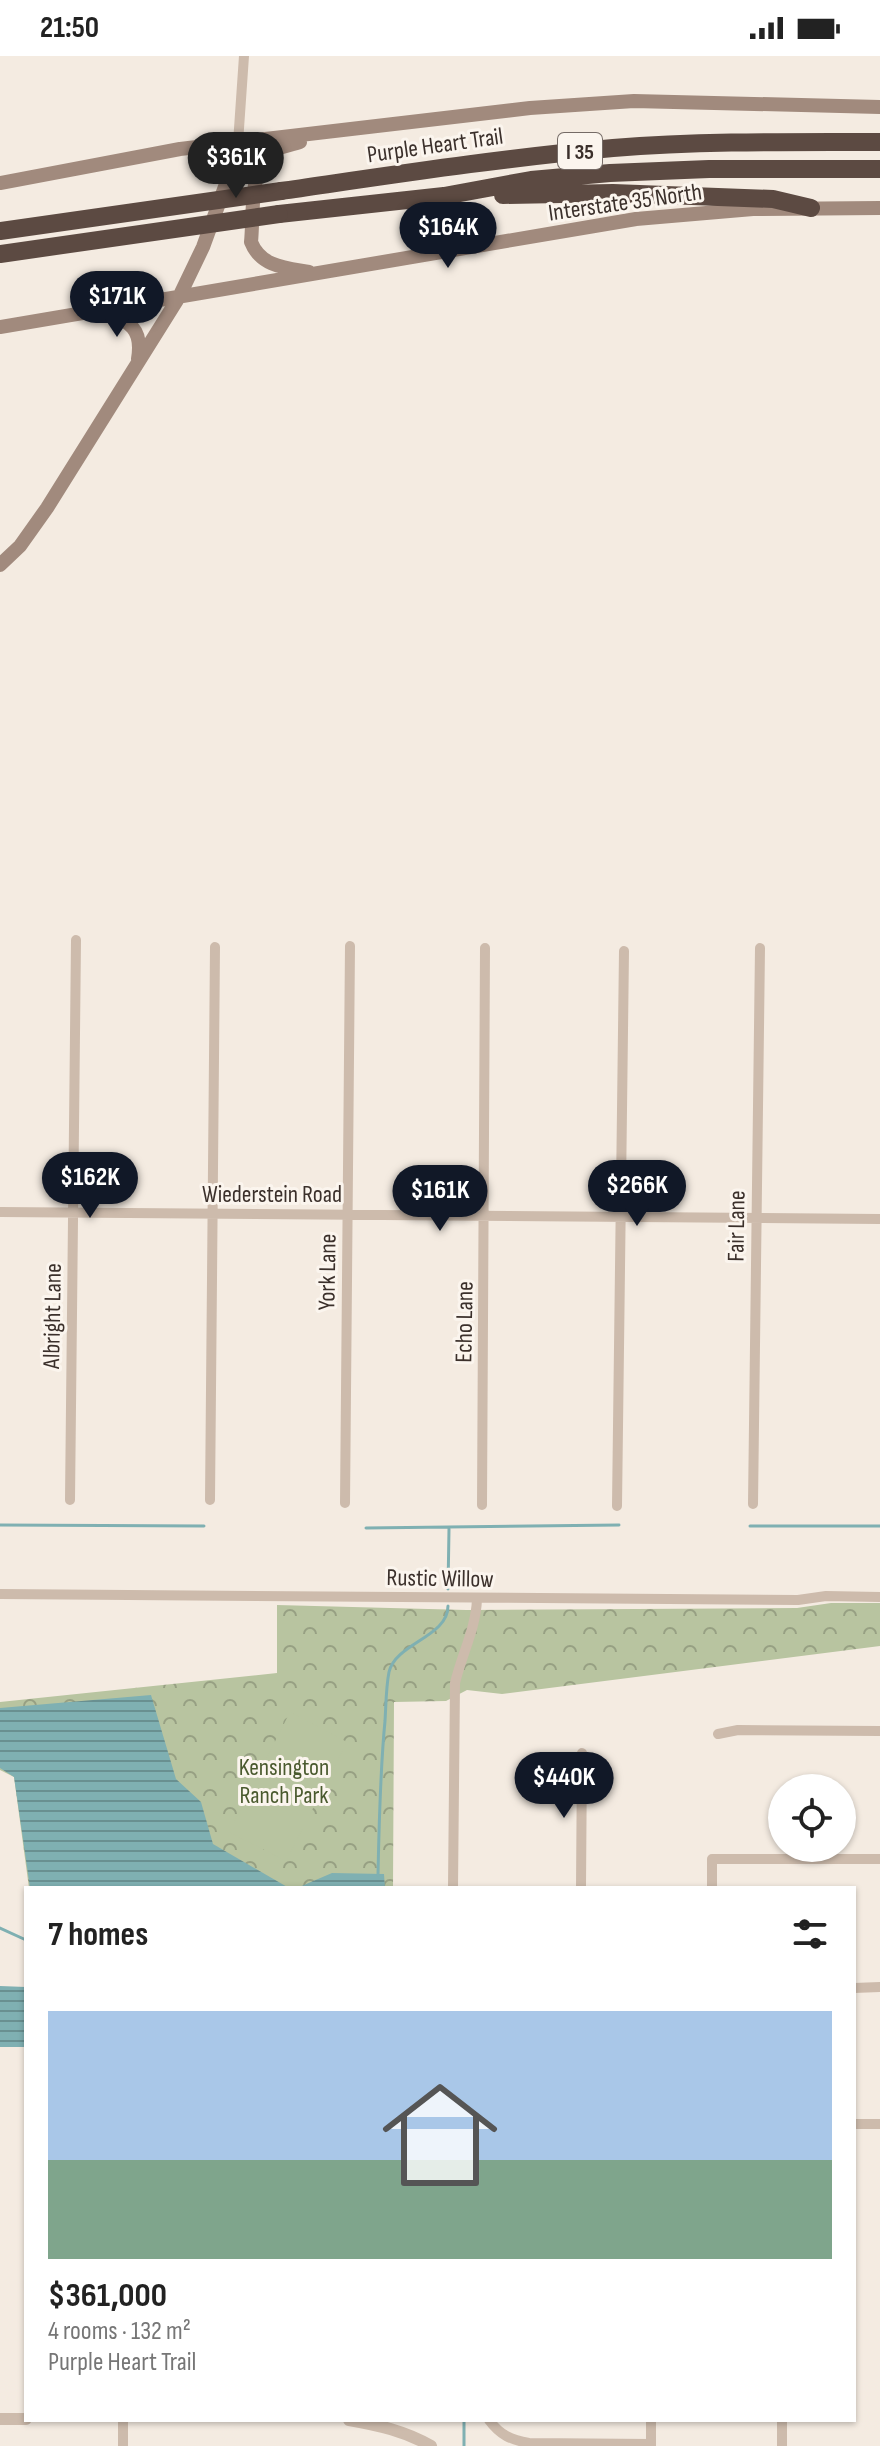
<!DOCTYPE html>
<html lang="en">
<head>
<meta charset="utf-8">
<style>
	:root { --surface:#fff; --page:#f2f2f2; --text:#222; --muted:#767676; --line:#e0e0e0; --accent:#111827 }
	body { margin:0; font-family:"Sofia Sans Condensed",sans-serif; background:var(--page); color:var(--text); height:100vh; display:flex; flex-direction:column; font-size:30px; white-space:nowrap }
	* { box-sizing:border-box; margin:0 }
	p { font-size:26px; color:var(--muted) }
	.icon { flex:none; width:44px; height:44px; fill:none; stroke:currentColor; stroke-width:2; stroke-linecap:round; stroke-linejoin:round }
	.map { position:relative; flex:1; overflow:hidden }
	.side { position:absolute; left:24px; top:1830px; width:832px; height:536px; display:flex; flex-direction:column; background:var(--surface); border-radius:0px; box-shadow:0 2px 6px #0004 }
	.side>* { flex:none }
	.buttons { position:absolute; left:768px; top:1718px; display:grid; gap:16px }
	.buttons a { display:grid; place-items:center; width:88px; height:88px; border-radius:50%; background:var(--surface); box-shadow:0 2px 6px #0004; font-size:40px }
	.price { position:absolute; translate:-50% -68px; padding:0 18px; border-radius:28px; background:var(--accent); color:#fff; font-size:26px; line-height:52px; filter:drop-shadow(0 2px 4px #0008) }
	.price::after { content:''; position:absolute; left:50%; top:48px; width:24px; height:18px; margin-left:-12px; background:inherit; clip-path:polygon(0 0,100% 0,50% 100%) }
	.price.on { background:#222; color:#fff }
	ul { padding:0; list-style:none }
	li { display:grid; align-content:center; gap:16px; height:424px; padding:0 24px }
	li+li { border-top:2px solid var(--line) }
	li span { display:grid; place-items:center; height:248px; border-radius:0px; color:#555 }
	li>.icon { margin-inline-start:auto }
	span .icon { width:144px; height:144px; fill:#fffc; stroke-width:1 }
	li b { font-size:34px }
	h2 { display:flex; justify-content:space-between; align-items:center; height:96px; padding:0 24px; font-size:34px }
	.status { display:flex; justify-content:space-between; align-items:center; height:56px; padding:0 40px; background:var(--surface); direction:ltr }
	.status svg { height:22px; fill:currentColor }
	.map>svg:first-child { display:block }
	.forest { fill:url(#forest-crowns) }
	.pitch { fill:#b8c4a0 }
	.water { fill:url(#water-rules) }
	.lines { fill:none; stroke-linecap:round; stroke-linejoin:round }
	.stream { stroke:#7fb0b2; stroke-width:3 }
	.minor { stroke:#cdbbac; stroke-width:10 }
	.tertiary { stroke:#cdbbac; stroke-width:12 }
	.secondary { stroke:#a18a7d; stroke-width:14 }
	.motorway { stroke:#5c4a42; stroke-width:18 }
	.motorway-bridge { stroke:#5c4a42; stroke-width:18 }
	.labels { text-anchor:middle; stroke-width:6; stroke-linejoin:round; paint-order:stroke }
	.shield { fill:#fbf5ee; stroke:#756b66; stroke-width:2 }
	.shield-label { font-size:22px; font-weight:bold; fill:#3b302b }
	.street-label { font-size:24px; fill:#3b302b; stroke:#fbf5ee }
	.park-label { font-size:24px; fill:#4a5a2e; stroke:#fbf5ee }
</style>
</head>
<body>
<div class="status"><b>21:50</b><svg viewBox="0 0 49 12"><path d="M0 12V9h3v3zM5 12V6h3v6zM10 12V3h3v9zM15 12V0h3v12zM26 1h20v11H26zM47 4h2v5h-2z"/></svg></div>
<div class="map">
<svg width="880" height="2390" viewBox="0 0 880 2390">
	<defs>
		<pattern id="forest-crowns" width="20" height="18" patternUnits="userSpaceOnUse" patternTransform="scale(2)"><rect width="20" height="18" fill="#b8c4a0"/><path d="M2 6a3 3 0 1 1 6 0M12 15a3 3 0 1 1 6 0" fill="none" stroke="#97a083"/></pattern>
		<pattern id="water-rules" width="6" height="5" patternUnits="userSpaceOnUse" patternTransform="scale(2)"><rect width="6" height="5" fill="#7fb0b2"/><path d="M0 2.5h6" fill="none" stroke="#699091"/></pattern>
	</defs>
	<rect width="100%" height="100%" fill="#f4ebe1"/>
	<path class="forest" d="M831 1547H880V1590L502 1638 467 1634 446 1645 394 1646 393 1832H29L14 1721 0 1714V1646L277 1617V1549L466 1554 797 1552Z"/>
	<path class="pitch" d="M290 1656 347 1686 286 1805 229 1776Z"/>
	<path class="water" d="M151 1639 176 1723 201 1746 213 1788 289 1832H30L14 1721 0 1712V1652Z
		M332 1817 384 1818 385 1832H297Z
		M0 1930 26 1931V1991H0Z"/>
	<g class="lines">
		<path class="stream" d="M0 1469 204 1470
			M750 1470H880
			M366 1472 619 1469
			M448 1533 449 1473
			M378 1819C379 1768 380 1716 385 1665 386 1649 386 1631 389 1616 396 1587 448 1581 448 1550
			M0 1872 26 1884
			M464 2364V2390"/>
		<path class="minor" d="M238 87 244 0
			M0 1156 880 1163
			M70 1444 76 884
			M210 1444 215 891
			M345 1447 350 890
			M753 1448 760 892
			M482 1449 485 892
			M617 1450 624 895
			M0 1538 798 1544 826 1540 880 1541
			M718 1678 738 1674 880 1675
			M453 1832 455 1627C462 1598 476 1572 477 1543
			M581 1832 582 1697
			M712 1832V1803H880
			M854 1932 880 1931
			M854 2068H880
			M489 2364C500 2379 511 2384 529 2387L651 2388
			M651 2364V2390
			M782 2364V2390
			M123 2390V2364"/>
		<path class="tertiary" d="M0 2363H26
			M349 2364C378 2369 405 2375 431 2390"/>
		<path class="secondary" d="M300 86C292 89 282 90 275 94 248 110 254 158 251 186 261 211 286 212 309 216
			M0 127 180 93 530 52 634 45 880 51
			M103 258C130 264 143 273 138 303
			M0 271 636 163 753 153 880 152
			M0 509 20 490 47 452 179 241 203 191 230 117 238 87"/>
		<path class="motorway" d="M281 135C392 119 502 102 613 92 701 85 791 86 880 86
			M503 139 613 137 773 143 811 152
			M279 158 444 140 531 124 610 117 709 113H880"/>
		<path class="motorway-bridge" d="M0 175 281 135
			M0 198 279 158"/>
	</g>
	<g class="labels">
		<rect class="shield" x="558" y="77" width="44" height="36" rx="6"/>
		<g class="shield-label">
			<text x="580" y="103">I 35</text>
		</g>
		<g class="street-label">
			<text transform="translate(435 89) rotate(-8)" y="8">Purple Heart Trail</text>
			<text transform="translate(625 146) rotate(-8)" y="8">Interstate 35 North</text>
			<text x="272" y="1146">Wiederstein Road</text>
			<text transform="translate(736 1170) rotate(-89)" y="8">Fair Lane</text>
			<text transform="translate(327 1216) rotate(-89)" y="8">York Lane</text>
			<text transform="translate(52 1260) rotate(-89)" y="8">Albright Lane</text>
			<text transform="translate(464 1266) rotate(-89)" y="8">Echo Lane</text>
			<text transform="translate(440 1522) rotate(1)" y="8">Rustic Willow</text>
		</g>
		<g class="park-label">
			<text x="284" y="1719">Kensington<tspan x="284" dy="28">Ranch Park</tspan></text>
		</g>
	</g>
</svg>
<div class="buttons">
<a><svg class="icon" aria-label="locate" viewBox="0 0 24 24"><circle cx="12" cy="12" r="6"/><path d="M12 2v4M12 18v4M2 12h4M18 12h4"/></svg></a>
</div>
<b class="price on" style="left:236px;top:144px">$361K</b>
<b class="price" style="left:448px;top:214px">$164K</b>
<b class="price" style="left:117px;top:283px">$171K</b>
<b class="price" style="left:90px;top:1164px">$162K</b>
<b class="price" style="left:637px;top:1172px">$266K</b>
<b class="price" style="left:440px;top:1177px">$161K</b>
<b class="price" style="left:564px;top:1764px">$440K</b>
<section class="side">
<h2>7 homes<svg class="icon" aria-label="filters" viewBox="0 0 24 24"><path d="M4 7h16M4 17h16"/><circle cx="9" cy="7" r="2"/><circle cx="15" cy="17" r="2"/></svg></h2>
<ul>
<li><span style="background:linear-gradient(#a9c7e8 60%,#7fa58c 0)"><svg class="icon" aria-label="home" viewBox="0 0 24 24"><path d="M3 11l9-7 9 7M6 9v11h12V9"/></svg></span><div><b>$361,000</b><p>4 rooms · 132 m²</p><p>Purple Heart Trail</p></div></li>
</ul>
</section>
</div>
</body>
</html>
